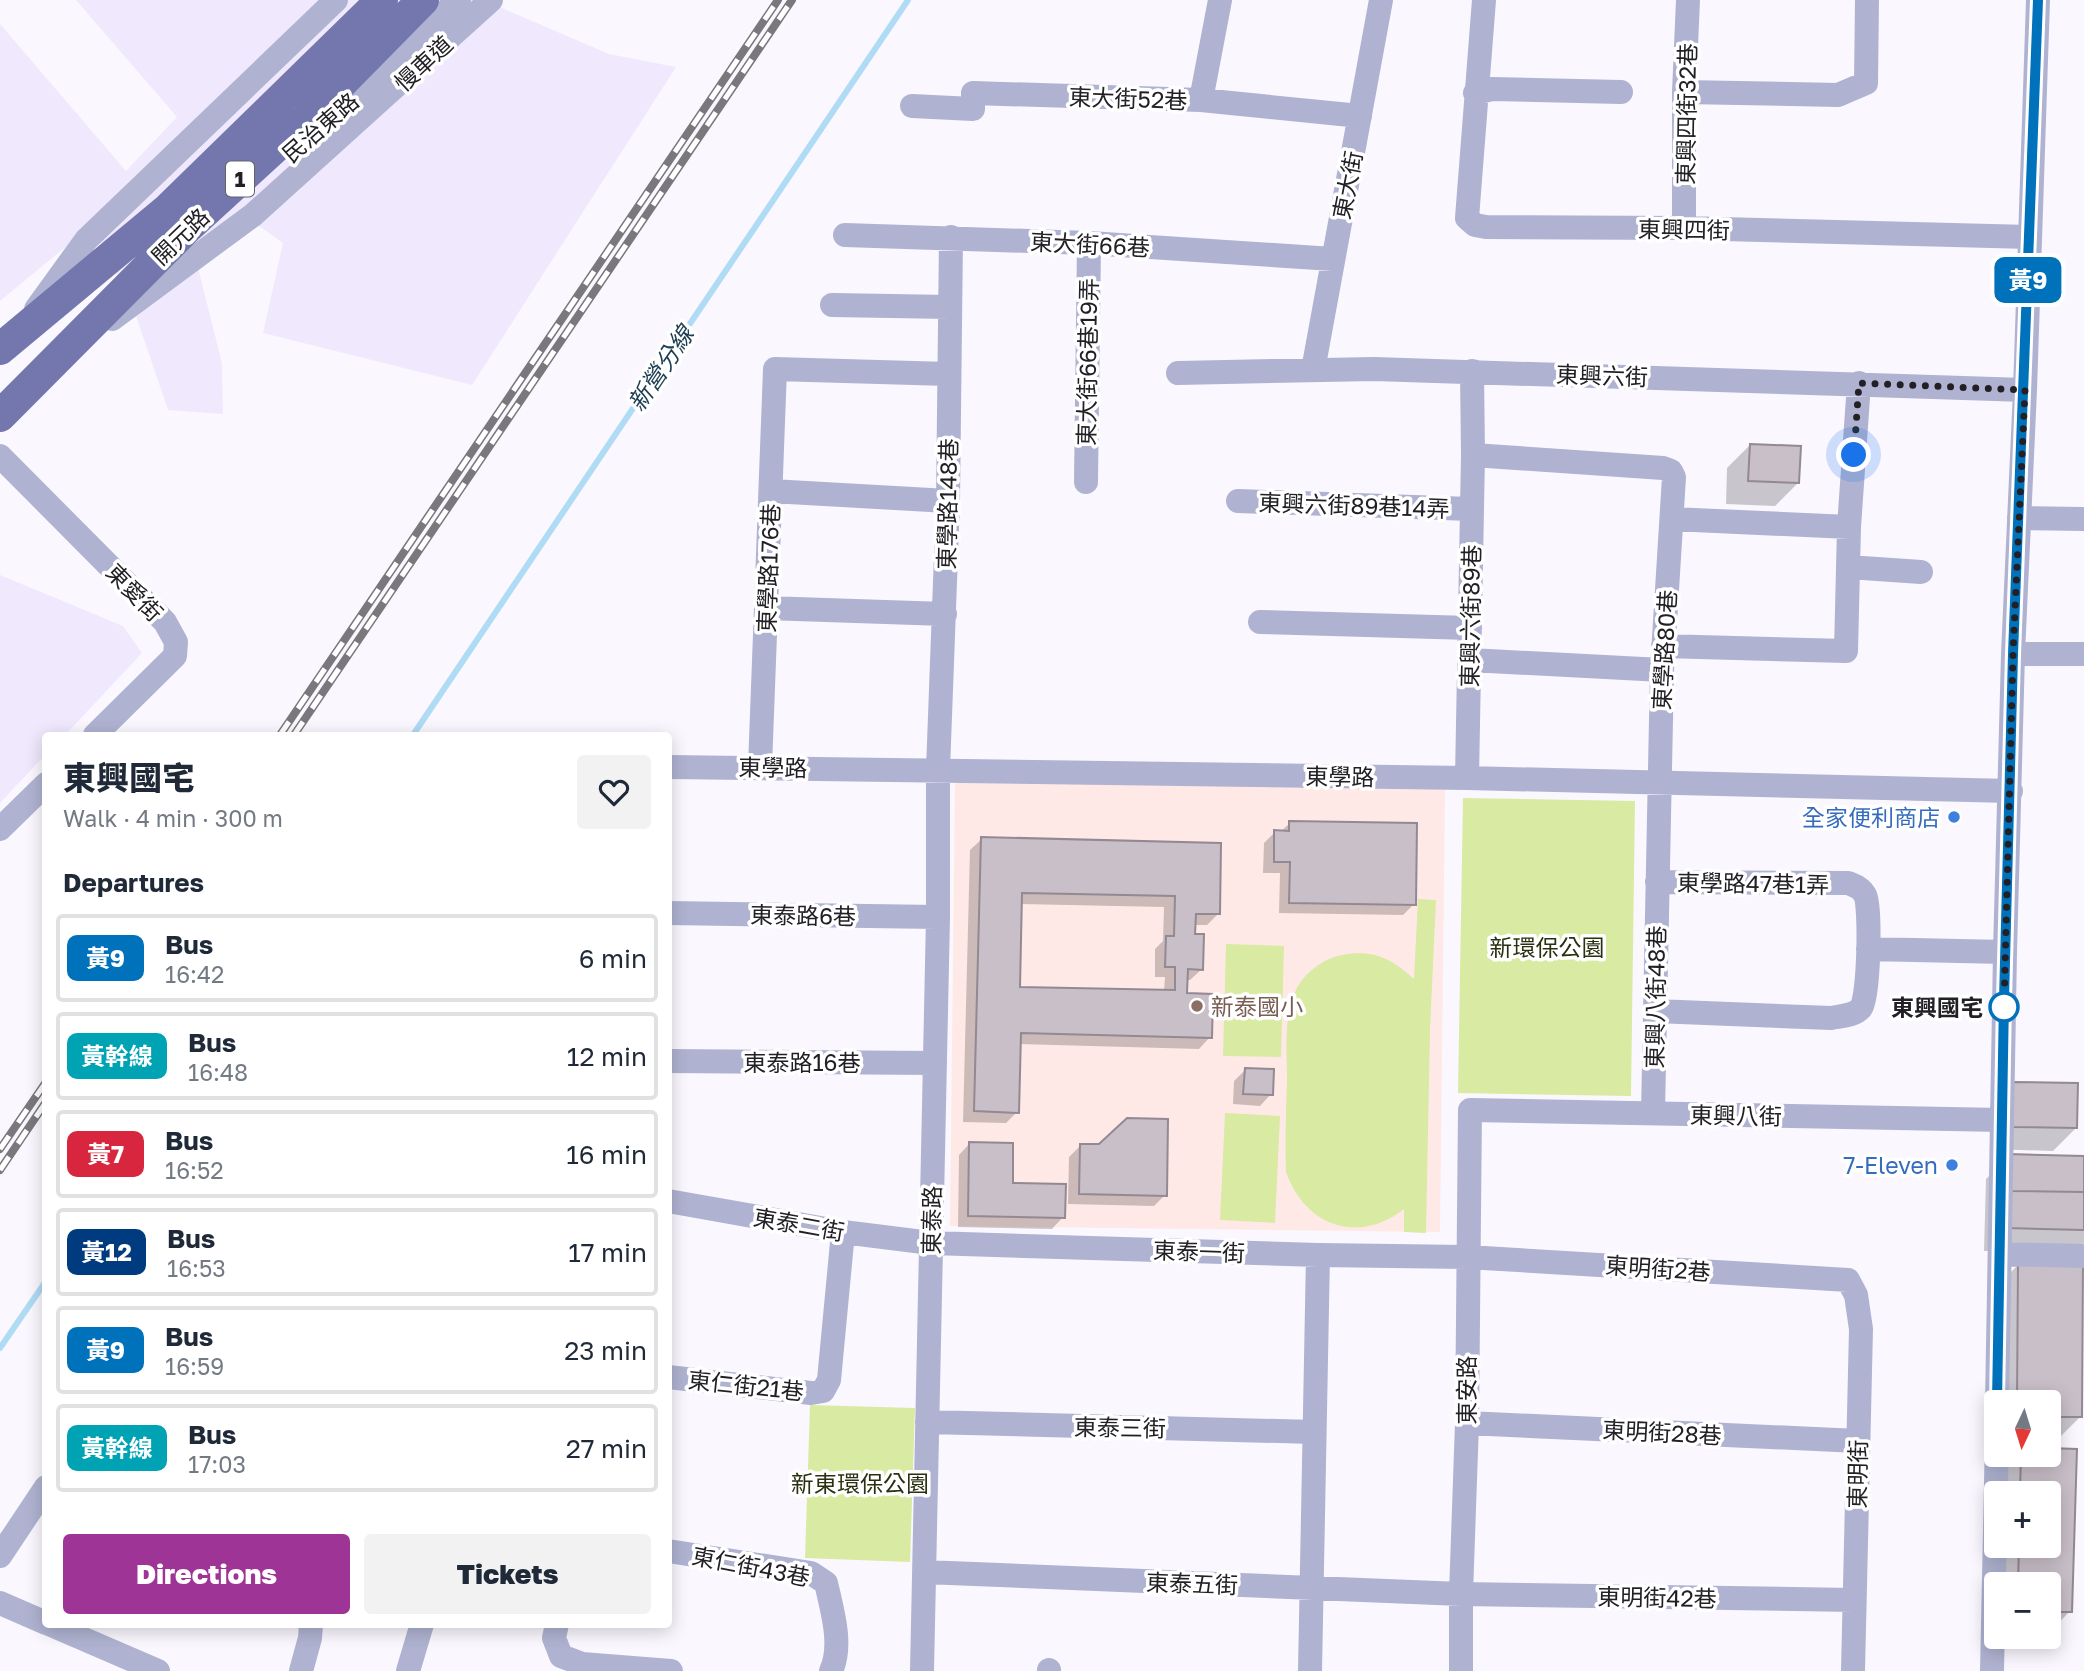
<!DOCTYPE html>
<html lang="en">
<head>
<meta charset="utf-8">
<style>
  :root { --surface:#fff; --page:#f2f2f3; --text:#1f2937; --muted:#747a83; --line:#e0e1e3; --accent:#9e3496 }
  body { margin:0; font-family:"Golos Text","Noto Sans TC",sans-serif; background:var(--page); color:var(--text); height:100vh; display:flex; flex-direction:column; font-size:26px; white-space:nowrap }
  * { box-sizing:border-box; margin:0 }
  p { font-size:23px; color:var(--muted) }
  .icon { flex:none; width:38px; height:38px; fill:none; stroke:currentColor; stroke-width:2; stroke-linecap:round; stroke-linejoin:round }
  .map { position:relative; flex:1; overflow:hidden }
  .details { position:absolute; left:42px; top:732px; width:630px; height:896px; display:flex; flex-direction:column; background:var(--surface); border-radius:7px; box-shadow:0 4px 18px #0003 }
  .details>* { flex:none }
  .badge { padding:0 14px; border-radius:10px; font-size:24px; line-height:46px }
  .needle { width:46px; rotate:184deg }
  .buttons { position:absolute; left:1984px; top:1390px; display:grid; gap:14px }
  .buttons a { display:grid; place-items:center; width:77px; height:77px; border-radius:7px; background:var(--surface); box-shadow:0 4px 18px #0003; font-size:35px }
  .you { position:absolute; width:35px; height:35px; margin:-18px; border:5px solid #fff; border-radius:50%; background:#1a73e8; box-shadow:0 0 0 10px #1a73e833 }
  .map>.badge { position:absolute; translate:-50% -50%; box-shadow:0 0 0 4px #fff }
  h2 { padding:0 21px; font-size:26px; line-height:63px }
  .round { display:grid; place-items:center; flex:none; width:74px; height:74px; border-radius:7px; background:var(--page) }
  .overview { display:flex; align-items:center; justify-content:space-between; height:119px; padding:0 21px }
  h1 { font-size:33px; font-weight:800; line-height:52px }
  .action { display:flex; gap:14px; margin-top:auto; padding:14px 21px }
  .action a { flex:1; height:80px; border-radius:7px; background:var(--accent); color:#fff; font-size:28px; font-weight:800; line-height:80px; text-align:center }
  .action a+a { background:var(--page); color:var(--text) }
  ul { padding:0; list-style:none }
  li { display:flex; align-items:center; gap:21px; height:88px; margin:0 14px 10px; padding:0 7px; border:4px solid var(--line); border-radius:7px }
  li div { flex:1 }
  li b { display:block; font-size:26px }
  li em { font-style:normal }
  li .badge { min-width:77px; font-weight:700; text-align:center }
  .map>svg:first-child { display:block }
</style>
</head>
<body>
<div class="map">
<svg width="2084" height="1671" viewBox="0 0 2084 1671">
  <rect width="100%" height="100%" fill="#faf7ff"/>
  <path fill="#f0e8fd" d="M76,0H490L506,10L609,54L676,67L472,385L263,333L283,243L255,223L198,268L222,363L223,414L168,410L133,307L92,225L0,301V24L126,171L177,117Z
    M0,575L123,626L142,653L65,735H46L45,755L0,803Z"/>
  <path fill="#ffe9e6" d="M955,780L1445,786L1440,1232L950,1226Z"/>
  <path fill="#d9eaa3" d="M1463,798L1635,801L1631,1096L1458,1093Z
    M1418,899L1436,900L1430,1029L1426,1233L1404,1232V1209C1358,1245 1305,1226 1286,1172C1285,1141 1286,1111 1287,1080C1287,1051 1283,1017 1296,990C1304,973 1324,958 1342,955C1374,949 1392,959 1414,979Z
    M1226,944L1284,946L1281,1057L1223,1056Z
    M1225,1113L1280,1116L1275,1223L1220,1220Z
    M810,1405L915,1408L910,1562L805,1558Z"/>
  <path fill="#0003" fill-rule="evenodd" d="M1750,445L1798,483L1775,506L1726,504L1727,468Z
    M1290,823L1414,904L1403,915L1279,913L1280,873H1263L1264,843L1275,832H1280Z
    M982,839L1220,845L1218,914L1207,925H1194V936L1202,969L1190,980H1185V995L1210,1037L1199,1049L1019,1044L1017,1112L1006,1123L963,1122L970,850ZM1020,904L1164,907L1163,941L1155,949V977H1165L1164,991L1019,988Z
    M1245,1070L1271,1094L1260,1106L1233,1104L1234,1081Z
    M1990,1106L2076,1128L2053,1151L1990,1149Z
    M970,1143L1011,1184L1063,1217L1052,1229L958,1227L959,1155Z
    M1081,1145L1165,1195L1154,1206L1068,1204L1069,1157Z
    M2009,1156L2084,1158V1243L2074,1252L1984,1251L1986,1179Z
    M2019,1264L2080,1417L2058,1439H2049V1402H1997V1439H1995L1996,1287Z
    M2017,1454H2049L2070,1611L2049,1633V1584H1997V1545H2049V1493H1999V1472Z"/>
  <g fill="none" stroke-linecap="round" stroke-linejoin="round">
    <path stroke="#afdbf5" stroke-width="6" d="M413,735L908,0
      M0,1348L46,1281"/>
  </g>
  <path fill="#c9bfc9" stroke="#928992" stroke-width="2" fill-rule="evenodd" d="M1750,444L1801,446L1799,483L1748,481Z
    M1289,821L1417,823L1416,905L1289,903L1290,862H1274V830L1289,831Z
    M981,837L1221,843L1220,914H1196L1195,934H1204L1203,970L1188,969L1187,993L1213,994L1212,1038L1021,1033L1019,1113L974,1111ZM1022,893L1175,896L1174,936H1166L1165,967H1175V990L1020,987Z
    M1245,1068L1274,1069L1273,1095L1243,1094Z
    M2013,1082L2078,1083L2077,1128L2012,1127Z
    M1127,1118L1168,1119L1167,1196L1079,1194L1080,1144H1099Z
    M969,1142L1013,1143V1183L1066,1184L1065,1218L968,1216Z
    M2008,1154L2084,1156V1192L2007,1191Z
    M2007,1191L2084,1192V1230L2007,1228Z
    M2018,1262L2083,1263L2082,1417H2049V1402H2017Z
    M2049,1448L2077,1449L2072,1612H2049V1584H2018L2019,1545H2049V1493H2020L2021,1454H2049Z"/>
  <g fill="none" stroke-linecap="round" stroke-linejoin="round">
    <path stroke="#afb3d1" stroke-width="24" d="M1484,0L1467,218L1475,225L1486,227L1684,228L2030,237
      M1684,92L1838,95L1866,83L1867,0
      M1475,93L1492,89L1621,92
      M1201,100L1220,0
      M912,106L973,109V93L1201,100L1360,116
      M299,145C353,97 404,46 459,0
      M1684,228V92L1688,0
      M845,235L1089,243L1333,259
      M832,305L950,307
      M36,309L86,240L336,0
      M112,319L253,215L491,0
      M1313,370L1381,0
      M1178,373L1374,369L2025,390
      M1473,455L1663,468L1671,471L1674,477L1662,670L1653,1113
      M0,456L165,622L176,642L175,656L95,735
      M1086,482L1089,243
      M771,491L948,501
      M1238,501L1471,509
      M2019,518L2084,519
      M1672,519L1849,527
      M1848,567L1921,572
      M766,608L945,614
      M1260,622L1470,628
      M1663,646L1846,651L1849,527L1859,383
      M2013,654H2084
      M1470,660L1662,670
      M668,767L1467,778L2011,791
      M760,767L775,369L948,374
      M1467,778L1473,455L1472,371
      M0,829L46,784
      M668,913L938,917
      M1868,949L2005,952
      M1655,1011L1831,1018C1841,1016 1854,1016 1861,1008C1869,998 1871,906 1865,895C1861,888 1856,886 1848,883L1657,882
      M668,1061L935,1063
      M668,1201L843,1232L931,1243L1318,1255L1467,1257L1848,1280L1856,1295L1861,1329L1853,1671
      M2000,1254L2084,1256
      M668,1377L811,1393L823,1391L829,1380L843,1232
      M1997,1402L2005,952L2013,654L2025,390L2038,0
      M927,1422L1314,1432
      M1467,1423L1858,1441
      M668,1551L811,1573L826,1583C832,1610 843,1645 831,1671
      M0,1556L46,1487
      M924,1572L1461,1594L1854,1600
      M0,1603L46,1623
      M49,1624L158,1671
      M557,1624L554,1638L561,1656L582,1664L671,1671
      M301,1671L310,1638L311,1624
      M408,1671L422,1624
      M922,1671L938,917V770L948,501L951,237
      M1049,1671V1670
      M1310,1671L1318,1255
      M1461,1671V1594L1467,1423L1470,1110L2002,1120
      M1992,1671L1997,1435"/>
    <path stroke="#7377ad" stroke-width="32" d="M0,349L168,209L382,0
      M0,416L186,229L306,119L423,0"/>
    <defs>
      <path id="rail" d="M280,735L778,0
        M294,735L792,0
        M0,1149L46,1082
        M0,1170L46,1102"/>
    </defs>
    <use href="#rail" stroke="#7a777d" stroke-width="8"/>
    <use href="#rail" stroke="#fff" stroke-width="5" stroke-dasharray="16" stroke-linecap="butt"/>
  </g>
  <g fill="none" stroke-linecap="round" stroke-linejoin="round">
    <defs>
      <path id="line" d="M1997,1402L2004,1000L2013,654L2038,0"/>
    </defs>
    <use href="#line" stroke="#fff" stroke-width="16"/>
    <use href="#line" stroke="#0072bc" stroke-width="10"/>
    <path stroke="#222025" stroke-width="7" stroke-dasharray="0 12.6" d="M1854,455L1859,383L2025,390L2013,654L2004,1007"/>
  </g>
  <g fill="#3f7fe0" stroke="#fff" stroke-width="2.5">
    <circle cx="1954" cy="817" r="7"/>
    <circle cx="1952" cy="1165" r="7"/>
  </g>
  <circle fill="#8d6e63" stroke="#fff" stroke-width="2.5" cx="1197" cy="1006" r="7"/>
  <circle fill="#fff" stroke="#0072bc" stroke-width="3.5" cx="2004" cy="1007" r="14"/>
  <g text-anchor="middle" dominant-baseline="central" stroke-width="7" stroke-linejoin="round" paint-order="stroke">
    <rect fill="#fff" stroke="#646366" stroke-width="2" x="226" y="161.5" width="28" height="35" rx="5"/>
    <g font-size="21" font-weight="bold" fill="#222025">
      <text x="240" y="179">1</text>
    </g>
    <g font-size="23" fill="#222025" stroke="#fff">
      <text transform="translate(423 63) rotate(-43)">慢車道</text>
      <text transform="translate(1128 98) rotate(2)">東大街52巷</text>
      <text transform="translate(1686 114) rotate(-89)">東興四街32巷</text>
      <text transform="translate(320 127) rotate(-41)">民治東路</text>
      <text transform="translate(1347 185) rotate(-79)">東大街</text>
      <text transform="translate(1684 229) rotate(1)">東興四街</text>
      <text transform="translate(180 236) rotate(-44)">開元路</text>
      <text transform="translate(1090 244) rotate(3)">東大街66巷</text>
      <text transform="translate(1087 362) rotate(-89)">東大街66巷19弄</text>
      <text transform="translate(1602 375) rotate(2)">東興六街</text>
      <text transform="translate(947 504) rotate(-89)">東學路148巷</text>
      <text transform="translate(1354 505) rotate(2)">東興六街89巷14弄</text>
      <text transform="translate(768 568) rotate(-88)">東學路176巷</text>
      <text transform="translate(135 592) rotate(46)">東愛街</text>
      <text transform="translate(1470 616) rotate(-89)">東興六街89巷</text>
      <text transform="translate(1664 650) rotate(-87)">東學路80巷</text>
      <text transform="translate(773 767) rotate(1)">東學路</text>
      <text transform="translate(1340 776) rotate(1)">東學路</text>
      <text transform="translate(1753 883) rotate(1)">東學路47巷1弄</text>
      <text transform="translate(803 915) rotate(1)">東泰路6巷</text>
      <text transform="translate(1655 997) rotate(-89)">東興八街48巷</text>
      <text x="802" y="1062">東泰路16巷</text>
      <text transform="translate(1736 1115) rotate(1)">東興八街</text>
      <text transform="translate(931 1220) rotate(-89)">東泰路</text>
      <text transform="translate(799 1224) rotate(10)">東泰二街</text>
      <text transform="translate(1199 1251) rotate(2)">東泰一街</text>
      <text transform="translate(1658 1268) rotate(4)">東明街2巷</text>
      <text transform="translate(746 1385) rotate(6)">東仁街21巷</text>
      <text transform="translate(1466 1390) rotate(-90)">東安路</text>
      <text transform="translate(1120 1427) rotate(1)">東泰三街</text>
      <text transform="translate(1662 1432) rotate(3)">東明街28巷</text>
      <text transform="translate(1857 1474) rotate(-89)">東明街</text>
      <text transform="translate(751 1566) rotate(11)">東仁街43巷</text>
      <text transform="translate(1192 1583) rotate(2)">東泰五街</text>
      <text transform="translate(1657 1597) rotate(1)">東明街42巷</text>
    </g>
    <g font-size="23" fill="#366cbe" stroke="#fff" text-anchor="end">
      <text x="1940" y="817">全家便利商店</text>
      <text x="1938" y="1165">7-Eleven</text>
    </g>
    <g font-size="23" fill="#2a3111" stroke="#fff">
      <text x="1547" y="947">新環保公園</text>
      <text x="860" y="1483">新東環保公園</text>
    </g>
    <g font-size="23" fill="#785e54" stroke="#fff" text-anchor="start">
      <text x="1211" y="1006">新泰國小</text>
    </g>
    <g font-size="23" font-weight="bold" fill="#222025" stroke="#fff" text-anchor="end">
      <text x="1983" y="1007">東興國宅</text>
    </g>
    <g font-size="24" font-style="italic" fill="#1d3f51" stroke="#fff">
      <text transform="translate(660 368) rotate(-56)">新營分線</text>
    </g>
  </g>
</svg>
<div class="buttons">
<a><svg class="needle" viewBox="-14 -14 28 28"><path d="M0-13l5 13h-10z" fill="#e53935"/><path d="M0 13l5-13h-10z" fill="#747a83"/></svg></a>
<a>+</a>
<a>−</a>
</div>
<div class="you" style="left:1854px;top:455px"></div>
<b class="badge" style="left:2028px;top:280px;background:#0072bc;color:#fff">黃9</b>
<section class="details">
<div class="overview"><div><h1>東興國宅</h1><p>Walk · 4 min · 300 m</p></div><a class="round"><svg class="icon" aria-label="heart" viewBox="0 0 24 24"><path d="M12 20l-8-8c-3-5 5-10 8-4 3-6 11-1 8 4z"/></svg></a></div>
<h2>Departures</h2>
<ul>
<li><span class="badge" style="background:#0072bc;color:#fff">黃9</span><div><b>Bus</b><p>16:42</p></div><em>6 min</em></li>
<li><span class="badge" style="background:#00a3b4;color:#fff">黃幹線</span><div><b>Bus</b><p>16:48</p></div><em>12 min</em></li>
<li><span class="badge" style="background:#d7263d;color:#fff">黃7</span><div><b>Bus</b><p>16:52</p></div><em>16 min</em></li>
<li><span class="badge" style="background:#003b80;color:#fff">黃12</span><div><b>Bus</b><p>16:53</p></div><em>17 min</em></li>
<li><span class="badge" style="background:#0072bc;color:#fff">黃9</span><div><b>Bus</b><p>16:59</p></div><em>23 min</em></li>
<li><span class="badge" style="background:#00a3b4;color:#fff">黃幹線</span><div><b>Bus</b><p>17:03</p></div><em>27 min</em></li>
</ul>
<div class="action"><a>Directions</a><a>Tickets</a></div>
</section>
</div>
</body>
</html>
